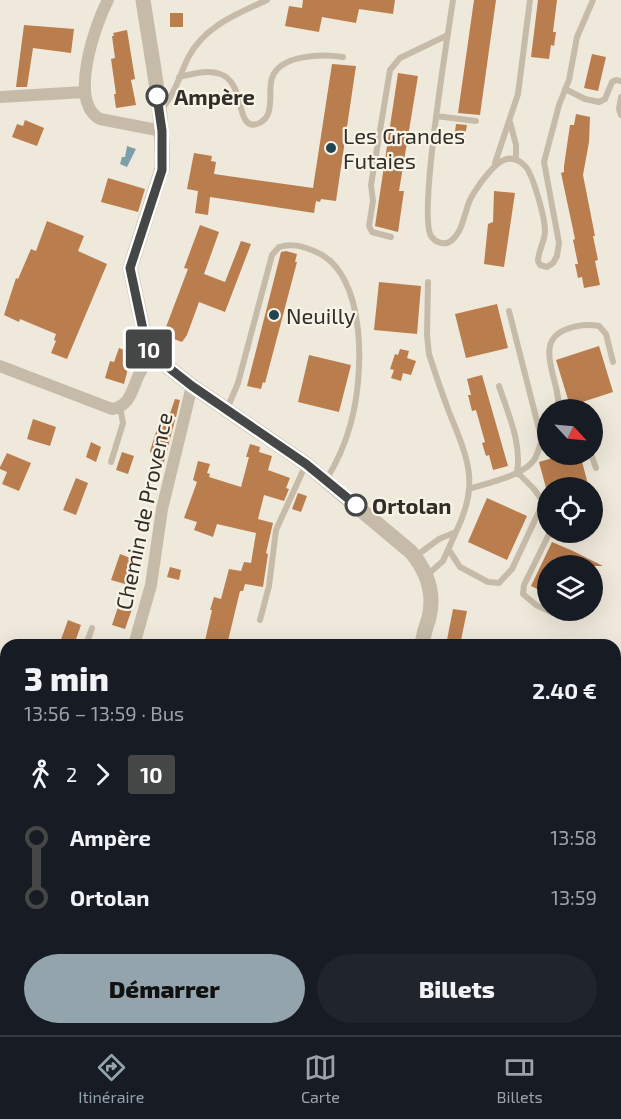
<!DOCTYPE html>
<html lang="fr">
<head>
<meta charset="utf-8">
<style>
  :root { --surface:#171b24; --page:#20242c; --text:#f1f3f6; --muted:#9ea1a6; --line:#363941; --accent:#93a4ac }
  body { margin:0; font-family:"Exo 2",sans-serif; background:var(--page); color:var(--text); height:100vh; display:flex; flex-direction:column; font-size:22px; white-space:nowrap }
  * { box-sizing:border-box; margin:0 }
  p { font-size:20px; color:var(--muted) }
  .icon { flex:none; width:33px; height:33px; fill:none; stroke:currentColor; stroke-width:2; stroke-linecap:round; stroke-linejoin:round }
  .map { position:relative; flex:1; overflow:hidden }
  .drawer { position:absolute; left:0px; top:639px; width:621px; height:396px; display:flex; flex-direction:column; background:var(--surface); border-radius:18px 18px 0 0; box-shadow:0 6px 24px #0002 }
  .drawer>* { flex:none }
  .badge { padding:0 12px; border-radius:4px; font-size:21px; line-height:39px }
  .needle { width:39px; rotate:116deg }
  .fabs { position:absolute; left:537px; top:399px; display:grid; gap:12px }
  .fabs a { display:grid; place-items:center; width:66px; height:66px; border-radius:50%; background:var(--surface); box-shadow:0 6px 24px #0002; font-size:30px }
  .map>.badge { position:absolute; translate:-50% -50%; box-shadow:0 0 0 3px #fff }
  .legs { display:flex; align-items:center; gap:9px; height:66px; padding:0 24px; font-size:20px }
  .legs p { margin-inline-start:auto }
  .head { display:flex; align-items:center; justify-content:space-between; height:102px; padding:0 24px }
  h1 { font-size:33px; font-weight:800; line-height:45px }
  .button { display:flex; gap:12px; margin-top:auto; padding:12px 24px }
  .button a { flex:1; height:69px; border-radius:36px; background:var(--accent); color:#111; font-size:24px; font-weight:800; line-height:69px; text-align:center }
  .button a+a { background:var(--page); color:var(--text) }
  ul { padding:0 24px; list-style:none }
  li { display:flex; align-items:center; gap:21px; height:60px; font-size:22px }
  li i { display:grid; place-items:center; width:9px; height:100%; margin:0 8px; background:currentColor }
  li i::after { content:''; width:15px; height:15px; margin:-8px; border:4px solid; border-radius:50%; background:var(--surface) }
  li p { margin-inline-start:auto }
  li:first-child i { background:linear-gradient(#0000 50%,currentColor 0) }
  li:last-child i { background:linear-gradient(currentColor 50%,#0000 0) }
  .tabs { display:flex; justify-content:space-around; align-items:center; height:84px; border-top:2px solid var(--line); background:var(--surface); font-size:16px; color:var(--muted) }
  .tabs a { display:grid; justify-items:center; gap:3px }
  .tabs .active { color:var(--accent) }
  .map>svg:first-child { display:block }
</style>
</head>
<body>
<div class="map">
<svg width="621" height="1035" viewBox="0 0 621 1035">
  <rect width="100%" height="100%" fill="#efe9db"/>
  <path fill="#7d9fa9" d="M127,146L136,149L127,167L120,164L122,157H125Z"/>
  <path fill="#ba7d4e" d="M303,0H395L393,14L359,9L356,23L322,17L319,32L285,26L289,6L302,8Z
    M474,0H496L480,115L458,113Z
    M538,0H557L553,32H556L554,46L551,45L549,59L531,57Z
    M170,13H183V27H170Z
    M24,25L74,29L71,53L33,48L27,87H16Z
    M127,30L135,79L131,80L136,105L116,108L114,94H116L111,59L115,58L112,36H114L113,33Z
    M592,54L606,57L598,91L584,88Z
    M332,64L356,66L336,201L321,199L320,202L316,201L314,213L210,197L208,215L195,213L198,191L187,189L194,153L212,156L211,161L216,162L214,174L313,188Z
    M398,73L418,76L399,191H404L398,232L375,226Z
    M576,114L590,117L589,142L583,175L595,236H593L598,260L595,261L600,285L584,288L582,277L578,278L575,264H578L573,240L575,239L561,173L564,172V166L570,125H574Z
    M25,120L44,128L37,146L12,137L17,124L23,126Z
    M456,124L467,125L464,140L454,139Z
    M108,178L145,189L138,212L101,202Z
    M494,191L515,193L504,267L484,264L488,224L493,222Z
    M47,221L84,236L78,251L107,264L67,359L51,353L56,341L54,340L56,334L20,319L19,322L4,315L16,278L18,279L31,249L36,251Z
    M200,225L219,232L204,274L225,282L241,241L251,244L225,312L199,302L187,335L182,342L163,335L188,269L184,268Z
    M286,251L297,254L295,262H297L265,383L263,382L261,389L247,386L281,252Z
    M379,282L421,286L417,334L374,330Z
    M497,304L508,348L466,358L455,314Z
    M599,346L613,392L570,406L556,360Z
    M119,348L132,353L124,384L105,378L110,361L114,362Z
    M400,349L409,351L407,358L416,361L411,375L403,373L401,381L391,378L394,370L390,369L395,354L398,355Z
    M309,355L351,365L339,412L298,402Z
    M482,375L508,466L493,470L489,455L486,456L482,443L485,442L476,410L472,411L468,395H471L467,379Z
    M175,399L180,400L176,417L169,416Z
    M161,416L175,420L164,462L153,458L150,451Z
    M33,419L56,427L50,446L27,439Z
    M91,442L101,447L96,462L86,457Z
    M250,444L260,447L259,452L272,456L268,470L290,478L286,488L289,489L284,501L264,495L258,519L273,523L266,553L268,554L263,587L245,584L243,591H240L227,645H204L212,610H210L214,597L221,599L229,569L241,571L244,562L251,563L256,533L217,524L213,537L194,530L197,522L184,518L197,482L193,480L198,461L210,464L207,473L210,474L209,477L241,487L249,457H246Z
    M122,452L134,456L128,474L116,470Z
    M7,453L31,463L19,491L2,484L7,472L0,469V467Z
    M566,454H580L589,488H546L539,462Z
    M76,478L88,483L76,515L63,510Z
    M298,493L307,496L301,512L292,509Z
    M487,498L527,516L507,560L468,542Z
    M552,542L573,551L603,566H548V594L531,586Z
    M120,554L133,559L125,584L111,580Z
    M170,567L181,570L179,580L167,577Z
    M119,604L132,609L125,629L112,625Z
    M453,609L467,611L460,645H446Z
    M68,620L81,625L74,645H59Z"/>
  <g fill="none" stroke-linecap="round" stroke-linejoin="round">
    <path stroke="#c6bba8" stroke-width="6" d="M453,0C448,34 418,215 431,236C435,242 444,246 451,241C463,232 464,213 470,200C473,193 478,187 482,181C493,167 507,148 525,166C533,174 545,218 545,231C545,241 538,251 538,261L540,265L547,267L553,263L557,256L559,243L544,162L559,105L569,80L577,37L593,0
      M179,77C192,74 208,69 220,74C246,82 235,131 257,124C277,117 267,92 272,78C280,54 323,54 343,57
      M565,89L585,99L599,102L605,99L612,82L616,80L621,81
      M621,97L619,109L621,115
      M162,108C175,95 180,74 188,58C204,26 237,14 267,0
      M436,116L476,121
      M510,122L516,145V159
      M495,163L518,94L530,0
      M391,237L372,232L369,226L373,201L371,185L390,70L400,58L448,35
      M428,282L427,335L429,354C435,373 442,393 449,412C468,459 480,483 456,532
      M509,311L541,437
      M499,386C508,414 522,443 517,472L534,489L548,509
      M227,409L238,383L272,255L279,247C291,243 302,246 314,251C369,272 364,379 350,426C345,444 336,464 326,480
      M558,410C563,385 530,342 567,329C576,325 589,324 599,326L606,334L613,362
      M591,454L596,468
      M111,462L123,423L120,407
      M469,489C487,483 523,476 534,460C541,450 540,436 548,425
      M550,532L524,585L523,594L536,605L564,618L573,616L578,610
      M449,550L460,567L488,582L499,583L512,569L543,503
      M416,556L439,539L456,532L443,561L427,575
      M592,582L595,577
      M260,620L269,586L276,530L306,464
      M86,645L92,628"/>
    <path stroke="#c6bba8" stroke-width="12" d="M108,0C95,25 68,102 100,119L162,131
      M0,97L84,92
      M0,366L112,409C132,406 132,386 141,371C144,365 148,360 153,355
      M134,645L151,585L162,509L192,386
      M0,832L6,834
      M615,992L621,991
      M142,1029V1035
      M389,1035V1029"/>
    <path stroke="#c6bba8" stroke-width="15" d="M143,0C151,54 164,115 162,169L130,268L146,343L150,351L159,360L192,386L306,464L411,552C427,571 435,593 429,618C426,627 423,635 422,645
      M525,1035L526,1029"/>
  </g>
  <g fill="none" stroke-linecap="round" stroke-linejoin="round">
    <defs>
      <path id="line-1" d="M157,96L162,131V170L130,268L145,339L150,351L159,360L192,386L306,464L356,505"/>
    </defs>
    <use href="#line-1" stroke="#fff" stroke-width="14"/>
    <use href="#line-1" stroke="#444746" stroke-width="9"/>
  </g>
  <g fill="#fff" stroke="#444746" stroke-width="3">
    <circle cx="157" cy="96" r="10"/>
    <circle cx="356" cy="505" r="10"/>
  </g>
  <g fill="#214451" stroke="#f7f3e7" stroke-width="2">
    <circle cx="331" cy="148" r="6"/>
    <circle cx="274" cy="315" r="6"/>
  </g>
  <g text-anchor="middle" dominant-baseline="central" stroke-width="4.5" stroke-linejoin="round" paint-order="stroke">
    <g font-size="22" font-weight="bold" fill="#332d27" stroke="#f7f3e7" text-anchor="start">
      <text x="174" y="96">Ampère</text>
      <text x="372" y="505">Ortolan</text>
    </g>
    <g font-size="22" fill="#332d27" stroke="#f7f3e7" text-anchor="start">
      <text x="343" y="135">Les Grandes<tspan x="343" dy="25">Futaies</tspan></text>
      <text x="286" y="315">Neuilly</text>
    </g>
    <g font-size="22" fill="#332d27" stroke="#f7f3e7">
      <text transform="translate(143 511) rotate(-78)">Chemin de Provence</text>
    </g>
  </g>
</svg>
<div class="fabs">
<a><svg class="needle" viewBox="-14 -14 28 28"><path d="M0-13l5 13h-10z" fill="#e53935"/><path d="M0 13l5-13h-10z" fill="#9ea1a6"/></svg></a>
<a><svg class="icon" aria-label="locate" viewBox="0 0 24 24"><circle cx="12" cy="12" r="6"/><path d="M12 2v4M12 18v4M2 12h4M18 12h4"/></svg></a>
<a><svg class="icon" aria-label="layers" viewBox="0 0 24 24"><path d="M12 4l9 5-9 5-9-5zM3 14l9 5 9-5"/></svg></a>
</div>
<b class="badge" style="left:149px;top:349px;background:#444746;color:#fff">10</b>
<section class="drawer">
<div class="head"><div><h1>3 min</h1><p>13:56 – 13:59 · Bus</p></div><b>2.40 €</b></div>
<div class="legs"><svg class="icon" aria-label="walk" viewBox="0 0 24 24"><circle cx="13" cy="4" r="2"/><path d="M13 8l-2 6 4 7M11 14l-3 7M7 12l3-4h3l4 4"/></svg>2<svg class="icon" aria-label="forward" viewBox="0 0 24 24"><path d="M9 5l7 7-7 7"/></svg><b class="badge" style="background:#444746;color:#fff">10</b></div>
<ul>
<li><i style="color:#444746"></i><b>Ampère</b><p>13:58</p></li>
<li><i style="color:#444746"></i><b>Ortolan</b><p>13:59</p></li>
</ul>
<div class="button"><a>Démarrer</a><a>Billets</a></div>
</section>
</div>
<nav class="tabs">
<a class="active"><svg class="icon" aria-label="directions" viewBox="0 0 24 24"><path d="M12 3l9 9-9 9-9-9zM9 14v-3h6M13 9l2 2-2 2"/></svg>Itinéraire</a>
<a><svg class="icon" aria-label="map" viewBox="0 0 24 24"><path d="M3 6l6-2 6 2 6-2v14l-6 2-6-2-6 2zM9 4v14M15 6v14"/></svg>Carte</a>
<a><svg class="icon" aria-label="tickets" viewBox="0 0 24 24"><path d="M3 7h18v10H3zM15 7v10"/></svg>Billets</a>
</nav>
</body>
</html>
